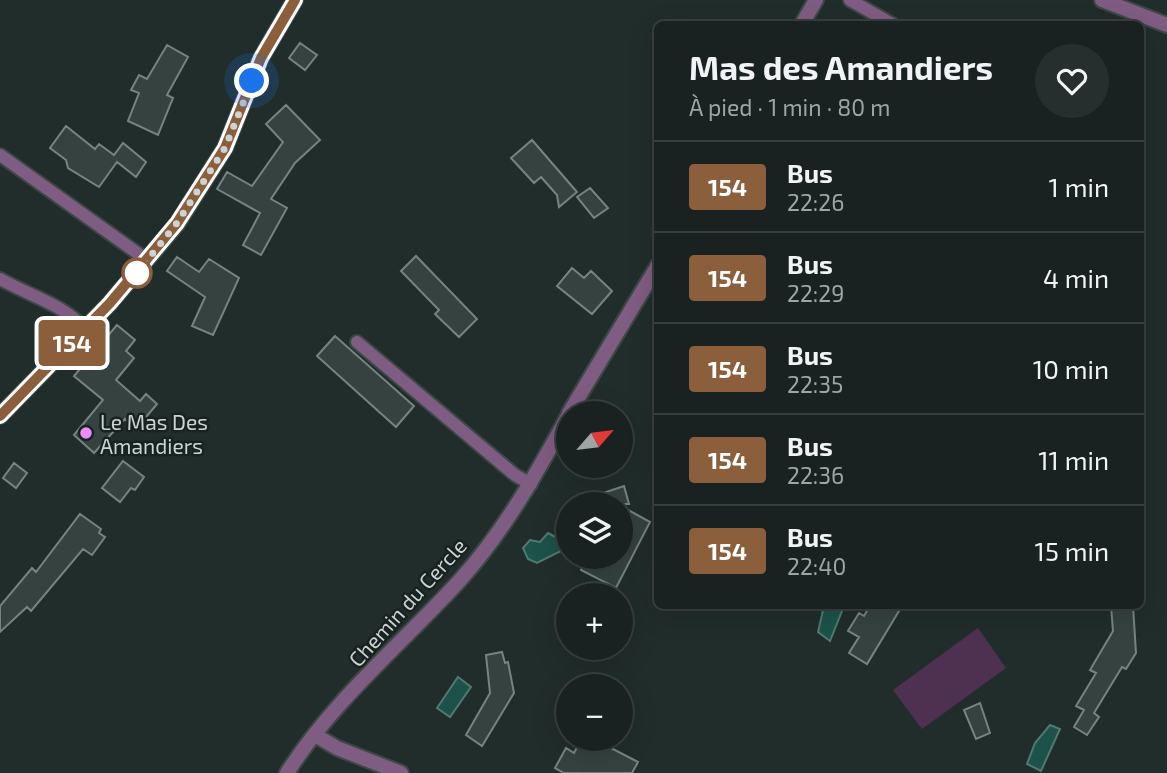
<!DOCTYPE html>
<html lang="fr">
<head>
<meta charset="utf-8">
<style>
  :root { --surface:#192220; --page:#262f2d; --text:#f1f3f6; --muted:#9fa4a5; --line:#373f3e }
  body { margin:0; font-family:"Exo 2",sans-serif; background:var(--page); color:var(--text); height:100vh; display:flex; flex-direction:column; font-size:26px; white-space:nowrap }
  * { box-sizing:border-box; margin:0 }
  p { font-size:23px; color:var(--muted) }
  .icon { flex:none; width:38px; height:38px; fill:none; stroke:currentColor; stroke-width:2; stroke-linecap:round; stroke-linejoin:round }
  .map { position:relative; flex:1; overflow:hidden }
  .side { position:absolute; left:654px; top:21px; width:490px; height:588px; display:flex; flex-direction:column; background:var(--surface); border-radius:10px; box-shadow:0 7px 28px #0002,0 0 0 2px var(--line) }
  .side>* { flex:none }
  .badge { padding:0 14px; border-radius:5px; font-size:24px; line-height:46px }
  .needle { width:46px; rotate:62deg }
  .controls { position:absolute; left:556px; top:401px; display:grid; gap:14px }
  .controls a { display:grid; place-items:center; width:77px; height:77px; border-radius:50%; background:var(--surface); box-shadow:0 7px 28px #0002,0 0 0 2px var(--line); font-size:35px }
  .you { position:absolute; width:35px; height:35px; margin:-18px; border:5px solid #fff; border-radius:50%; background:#1a73e8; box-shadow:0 0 0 10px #1a73e833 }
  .map>.badge { position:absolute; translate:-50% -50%; box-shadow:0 0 0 4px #fff }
  .round { display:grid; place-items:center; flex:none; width:74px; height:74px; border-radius:37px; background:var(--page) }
  .headline { display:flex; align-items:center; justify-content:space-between; height:119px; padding:0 35px }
  h1 { font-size:33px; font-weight:700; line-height:52px }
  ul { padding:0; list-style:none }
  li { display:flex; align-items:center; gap:21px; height:91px; padding:0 35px; border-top:2px solid var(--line) }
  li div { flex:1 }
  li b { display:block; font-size:26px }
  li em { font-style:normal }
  li .badge { min-width:77px; font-weight:700; text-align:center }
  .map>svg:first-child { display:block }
</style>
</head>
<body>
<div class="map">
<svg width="1167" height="773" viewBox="0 0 1167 773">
  <rect width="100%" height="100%" fill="#212d2a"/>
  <path fill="#4e3150" d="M978,628L1006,668L922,729L893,690Z"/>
  <path fill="#1c5249" stroke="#517972" stroke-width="2" d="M548,533L561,540L563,550L537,563L528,559L523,548L530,540L540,542Z
    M824,606H844L830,641L818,632Z
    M458,677L471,687L450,717L437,708Z
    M1050,725L1060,729L1041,771L1027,764L1035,743Z"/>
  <path fill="#35423f" stroke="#768481" stroke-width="2" d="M300,43L317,55L305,70L289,58Z
    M167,45L188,57L167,95L173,98L158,135L128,121L139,93L131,90L139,75L147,79Z
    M286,105L320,140L295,163L271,199L287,208L261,255L243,245L260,213L217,189L227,172L252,186L283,142L266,124Z
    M66,126L95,149L99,144L114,155L123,143L146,162L136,177L117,162L99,187L68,168L66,160L50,148Z
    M532,140L577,192L559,207L557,195L541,177L534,183L511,158Z
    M590,188L608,208L594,218L577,197Z
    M416,256L477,319L459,337L435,314L439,310L401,271Z
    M177,257L199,272L209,259L239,278L213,335L192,326L205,297L167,271Z
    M572,268L584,278L591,271L612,291L592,314L557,286Z
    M117,325L135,340L126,351L134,358L116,380L140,401L146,394L157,404L136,429L125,419L94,453L74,435L103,400L74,376Z
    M335,336L414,406L396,427L317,356Z
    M123,461L144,477L135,490L131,488L120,502L102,488Z
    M14,463L27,473L16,488L3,478Z
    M624,486L629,504H579V501Z
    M621,506L650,522L616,588L581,570L588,556H621Z
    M80,514L101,529L99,533L105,537L92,555L83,549L31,611L27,607L0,632V606L32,568L36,572Z
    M870,606H902L867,664L849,653L859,637L848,631L859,613L864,616Z
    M1111,606H1133L1136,653L1126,669L1122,667L1094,713L1099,717L1087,735L1074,727L1084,710L1076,706L1096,673L1090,670L1113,631Z
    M502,652L505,663L508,662L514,693L482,746L466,735L490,693L486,655Z
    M980,703L990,733L976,739L964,710Z
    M582,738H617L611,748L638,762L632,773H564L555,768L566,748L574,753Z"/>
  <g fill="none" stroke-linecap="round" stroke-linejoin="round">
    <defs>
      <path id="service" d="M850,0L892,24
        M0,155L147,260
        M0,279C30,296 61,303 85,329
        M357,342L515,475L531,484"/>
      <path id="minor" d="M1102,0L1167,25
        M802,24L816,0
        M569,413L658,265
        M0,416L110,303L177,224L225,148L261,58L295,0
        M315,735L337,748L401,773
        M287,773C333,700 404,642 461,579C505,530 538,471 569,414"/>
    </defs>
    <use href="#service" stroke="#3c4845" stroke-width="16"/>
    <use href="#minor" stroke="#3c4845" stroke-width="18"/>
    <use href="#service" stroke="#7f5c81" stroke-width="12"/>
    <use href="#minor" stroke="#7f5c81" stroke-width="14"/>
  </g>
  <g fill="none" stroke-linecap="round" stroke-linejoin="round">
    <defs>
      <path id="line" d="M0,416L110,303L177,223L225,148L261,58L295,0"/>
    </defs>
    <use href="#line" stroke="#fff" stroke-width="16"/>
    <use href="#line" stroke="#8b5e3c" stroke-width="10"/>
    <path stroke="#ccd3d2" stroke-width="7" stroke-dasharray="0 12.6" d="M137,273L177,223L225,148L252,81"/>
  </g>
  <circle fill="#fff" stroke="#8b5e3c" stroke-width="3.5" cx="137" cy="273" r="14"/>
  <circle fill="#ef8bf7" stroke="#172321" stroke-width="2.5" cx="86" cy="433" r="7"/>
  <g text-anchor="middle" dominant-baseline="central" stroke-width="5" stroke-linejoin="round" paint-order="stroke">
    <g font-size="21" fill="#ccd3d2" stroke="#172321" text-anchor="start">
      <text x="100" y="421">Le Mas Des<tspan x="100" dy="24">Amandiers</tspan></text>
    </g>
    <g font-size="21" fill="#ccd3d2" stroke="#172321">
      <text transform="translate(407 602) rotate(-48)">Chemin du Cercle</text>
    </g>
  </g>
</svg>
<div class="controls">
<a><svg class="needle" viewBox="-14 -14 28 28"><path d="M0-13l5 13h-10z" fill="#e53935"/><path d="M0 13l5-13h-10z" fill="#9fa4a5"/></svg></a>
<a><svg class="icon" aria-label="layers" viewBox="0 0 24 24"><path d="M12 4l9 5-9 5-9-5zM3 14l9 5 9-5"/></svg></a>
<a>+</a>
<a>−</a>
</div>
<div class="you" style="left:252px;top:81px"></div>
<b class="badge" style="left:72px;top:343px;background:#8b5e3c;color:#fff">154</b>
<section class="side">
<div class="headline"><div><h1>Mas des Amandiers</h1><p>À pied · 1 min · 80 m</p></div><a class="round"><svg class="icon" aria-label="heart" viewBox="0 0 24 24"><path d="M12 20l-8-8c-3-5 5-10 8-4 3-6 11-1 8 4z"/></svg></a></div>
<ul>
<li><span class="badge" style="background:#8b5e3c;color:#fff">154</span><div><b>Bus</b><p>22:26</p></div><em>1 min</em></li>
<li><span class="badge" style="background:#8b5e3c;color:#fff">154</span><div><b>Bus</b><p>22:29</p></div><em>4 min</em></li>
<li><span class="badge" style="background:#8b5e3c;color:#fff">154</span><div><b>Bus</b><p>22:35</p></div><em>10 min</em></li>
<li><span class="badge" style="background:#8b5e3c;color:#fff">154</span><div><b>Bus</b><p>22:36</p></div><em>11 min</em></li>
<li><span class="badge" style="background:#8b5e3c;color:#fff">154</span><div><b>Bus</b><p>22:40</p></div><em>15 min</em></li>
</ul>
</section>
</div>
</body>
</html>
